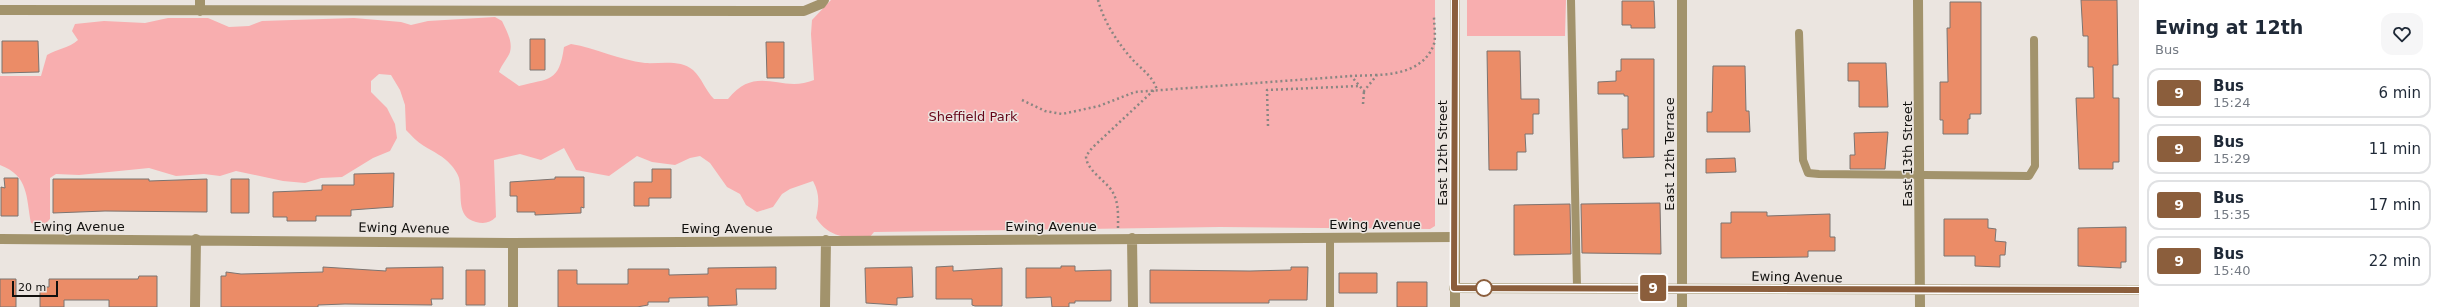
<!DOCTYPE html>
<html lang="en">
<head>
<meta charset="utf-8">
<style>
  :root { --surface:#fff; --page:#f6f6f7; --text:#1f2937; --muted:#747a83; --line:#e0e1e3 }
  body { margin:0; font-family:"DejaVu Sans",sans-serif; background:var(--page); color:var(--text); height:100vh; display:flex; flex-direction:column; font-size:15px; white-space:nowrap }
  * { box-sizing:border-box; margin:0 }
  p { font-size:13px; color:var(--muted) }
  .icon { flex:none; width:22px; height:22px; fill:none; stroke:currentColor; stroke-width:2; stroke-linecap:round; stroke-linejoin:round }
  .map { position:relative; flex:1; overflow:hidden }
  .side { display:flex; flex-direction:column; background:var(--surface); width:300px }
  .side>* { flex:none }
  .badge { padding:0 8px; border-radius:3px; font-size:14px; line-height:26px }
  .scale { position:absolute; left:12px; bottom:10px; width:46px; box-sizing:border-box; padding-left:4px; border:2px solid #11100e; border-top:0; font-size:11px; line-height:14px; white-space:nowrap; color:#11100e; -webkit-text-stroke:3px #ebe5e0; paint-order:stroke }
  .map>.badge { position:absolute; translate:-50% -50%; box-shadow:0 0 0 2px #fff }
  .round { display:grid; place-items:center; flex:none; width:42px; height:42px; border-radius:12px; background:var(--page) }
  .summary { display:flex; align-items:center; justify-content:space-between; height:68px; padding:0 16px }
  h1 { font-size:19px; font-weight:800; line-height:30px }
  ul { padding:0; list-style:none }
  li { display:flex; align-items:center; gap:12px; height:50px; margin:0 8px 6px; padding:0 8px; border:2px solid var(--line); border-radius:12px }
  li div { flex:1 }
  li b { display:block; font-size:15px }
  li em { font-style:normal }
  li .badge { min-width:44px; font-weight:700; text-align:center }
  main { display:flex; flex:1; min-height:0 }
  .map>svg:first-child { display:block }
</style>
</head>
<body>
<main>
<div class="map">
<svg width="2139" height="307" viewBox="0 0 2139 307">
  <rect width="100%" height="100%" fill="#ebe5e0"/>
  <path fill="#f8aeaf" d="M831,0H1435V226L1430,229L1220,227L874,232L869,238C847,238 829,238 816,218C819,204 820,194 813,181L790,189L782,194L773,207L757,212L746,205L740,194L727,187L710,163L700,156L690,158L675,165L652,162L637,156L609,176L576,170L564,148L541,160L520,154L494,160L496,217C490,223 484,224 476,222C455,217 463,194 459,178C458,174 454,168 451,165C443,156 434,152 424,146C417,142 411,135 406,130L405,105L400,90L391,75L379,74L371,81V92L387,108L395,124L397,138L390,151L373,158L342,177L321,178L305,183L283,181L236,171L220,176L204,174L176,176L149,168L79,175L56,174L50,178V219L43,226L31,223C26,197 29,176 0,165V76H41L47,55C57,49 69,48 78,40L72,31L75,24L104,21L145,23L168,18H208L229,27L249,26L262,21L354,18L401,22L411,25L428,21L495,17L502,21C506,30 513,41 510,52C508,58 502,64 499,72L519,86C549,78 559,83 564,47L571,44C596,48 619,60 645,63C660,64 680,59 693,70C702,78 705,90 714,99H728C757,63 781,94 814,80L811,34L812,20Z
    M1467,0H1566L1565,36H1467Z"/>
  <path fill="#eb8c67" stroke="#7b7471" d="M2081,0H2117L2118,65H2113V98H2119V162H2113V169H2079L2076,98H2094L2093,67H2088V36H2083Z
    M1622,1H1654L1655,28H1631V25H1622Z
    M1950,2H1981V114H1970V119H1968V134H1943V120H1940V82H1948L1947,28H1950Z
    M530,39H545V70H530Z
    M2,41H38L39,72L2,73Z
    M766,42H784V78H767Z
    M1487,51H1520L1521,99H1539V114H1533V134H1525L1526,152H1517V170H1489Z
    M1621,59H1654V157L1623,158L1622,129H1628V96H1624V94H1598V82L1616,81V71H1621Z
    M1848,63H1886L1888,107H1859V81H1848Z
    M1713,66H1745L1746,111H1749L1750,132H1707V112H1712Z
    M1888,132L1885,169H1850V155H1855L1854,133Z
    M1735,158L1736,172L1706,173V159Z
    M652,169H671V198H649V206H634V182H652Z
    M394,173L393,207L351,210V216H316V221H287V217H273V192L322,190V185H354V174Z
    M555,177H584V208L581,207V213L535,215V212H517V196H510V182L555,179Z
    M4,178H18V216H1V187L5,188Z
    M53,179H149V181L207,179V212L105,211L53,213Z
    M231,179H249V213H231Z
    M1660,203L1661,254L1582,253L1581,204Z
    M1570,204L1571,254L1514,255V205Z
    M1731,212H1767V216L1830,214V237H1835V251H1808V257L1721,258V223H1731Z
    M1944,219H1988V228L1996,229L1995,241L2006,242L2005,255H2000V267L1975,266V256H1944Z
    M2126,227V262H2121V268L2078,266V228Z
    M953,266V271L1002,268V306H975L972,305V299H936V267Z
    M1061,266H1075V271L1111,270V301H1075V303H1069V307H1052L1051,297L1026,298V268H1061Z
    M323,267L386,271V268L443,267V299H431L432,305L345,304L318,305V307H221V276H226V272L241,274L323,272Z
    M776,267V289H736L737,305L708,306V297L669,298V302H648V305L637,307H558V270H577V284H628V269H669V275L708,274V268Z
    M912,267L913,297L897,298V305L866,303L865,268Z
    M1291,267H1308L1307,300H1269V303H1150V270L1250,271L1291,270Z
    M466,270H485V305H466Z
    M1339,273H1377V293H1339Z
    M139,276H157V307H109V300H64V307H40V287H49V279H138Z
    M0,279H16V307H0Z
    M1397,282H1427V307H1397Z"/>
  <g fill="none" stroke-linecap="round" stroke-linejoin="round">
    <path stroke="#8a8682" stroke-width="2.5" stroke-dasharray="2 3" stroke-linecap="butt" d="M1098,0C1104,22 1117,42 1132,59C1141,69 1153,76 1157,90
      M1377,75L1351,76L1364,91L1377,75C1399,74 1425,69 1434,44C1436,37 1434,24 1434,16
      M1022,100L1045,111L1062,114L1099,106L1135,92L1351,76
      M1363,104L1364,91
      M1268,126L1267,90L1359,86
      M1118,228C1118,215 1119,202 1112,191C1105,180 1086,170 1086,156L1092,148L1154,90"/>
    <path stroke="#a2936c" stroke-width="8" d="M1571,0L1577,287
      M1799,33L1803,160L1808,173L1819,174L2029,176L2035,166L2034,40
      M1330,237V307"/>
    <path stroke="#a2936c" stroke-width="10" d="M200,0V11
      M1682,0V307
      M1918,0L1920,307
      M0,10L804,11L821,4L824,0
      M1132,238L1133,307
      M0,239L513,243L1455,237
      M513,243V307
      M1454,288L2139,290
      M195,307L196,239
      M825,307L826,240"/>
    <path stroke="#a2936c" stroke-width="10" d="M1455,307V0"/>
  </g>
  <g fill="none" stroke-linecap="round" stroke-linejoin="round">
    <defs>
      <path id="line" d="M1455,0L1454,288L2139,290"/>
    </defs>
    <use href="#line" stroke="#fff" stroke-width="9"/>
    <use href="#line" stroke="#8b5e3c" stroke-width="6"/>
  </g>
  <circle fill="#fff" stroke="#8b5e3c" stroke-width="2" cx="1484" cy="288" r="8"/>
  <g text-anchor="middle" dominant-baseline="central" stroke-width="3" stroke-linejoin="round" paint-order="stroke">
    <g font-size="13" fill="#660619" stroke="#ebe5e0">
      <text x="973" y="116">Sheffield Park</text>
    </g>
    <g font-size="13" fill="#11100e" stroke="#ebe5e0">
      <text transform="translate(1442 153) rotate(-90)">East 12th Street</text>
      <text transform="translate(1669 154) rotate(-90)">East 12th Terrace</text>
      <text transform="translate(1907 154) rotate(-90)">East 13th Street</text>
      <text x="1375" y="224">Ewing Avenue</text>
      <text x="79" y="226">Ewing Avenue</text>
      <text x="1051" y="226">Ewing Avenue</text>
      <text transform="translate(404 228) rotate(1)">Ewing Avenue</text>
      <text x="727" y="228">Ewing Avenue</text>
      <text transform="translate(1797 277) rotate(1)">Ewing Avenue</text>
    </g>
  </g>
</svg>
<div class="scale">20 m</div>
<b class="badge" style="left:1653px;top:288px;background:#8b5e3c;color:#fff">9</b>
</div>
<section class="side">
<div class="summary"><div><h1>Ewing at 12th</h1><p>Bus</p></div><a class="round"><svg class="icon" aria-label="heart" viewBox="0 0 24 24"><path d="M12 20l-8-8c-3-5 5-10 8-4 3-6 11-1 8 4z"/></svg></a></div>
<ul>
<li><span class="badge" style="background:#8b5e3c;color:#fff">9</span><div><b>Bus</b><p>15:24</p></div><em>6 min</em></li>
<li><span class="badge" style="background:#8b5e3c;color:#fff">9</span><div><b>Bus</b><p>15:29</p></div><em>11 min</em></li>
<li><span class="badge" style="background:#8b5e3c;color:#fff">9</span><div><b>Bus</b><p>15:35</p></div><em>17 min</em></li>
<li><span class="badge" style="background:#8b5e3c;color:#fff">9</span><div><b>Bus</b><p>15:40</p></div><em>22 min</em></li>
</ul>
</section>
</main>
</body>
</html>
